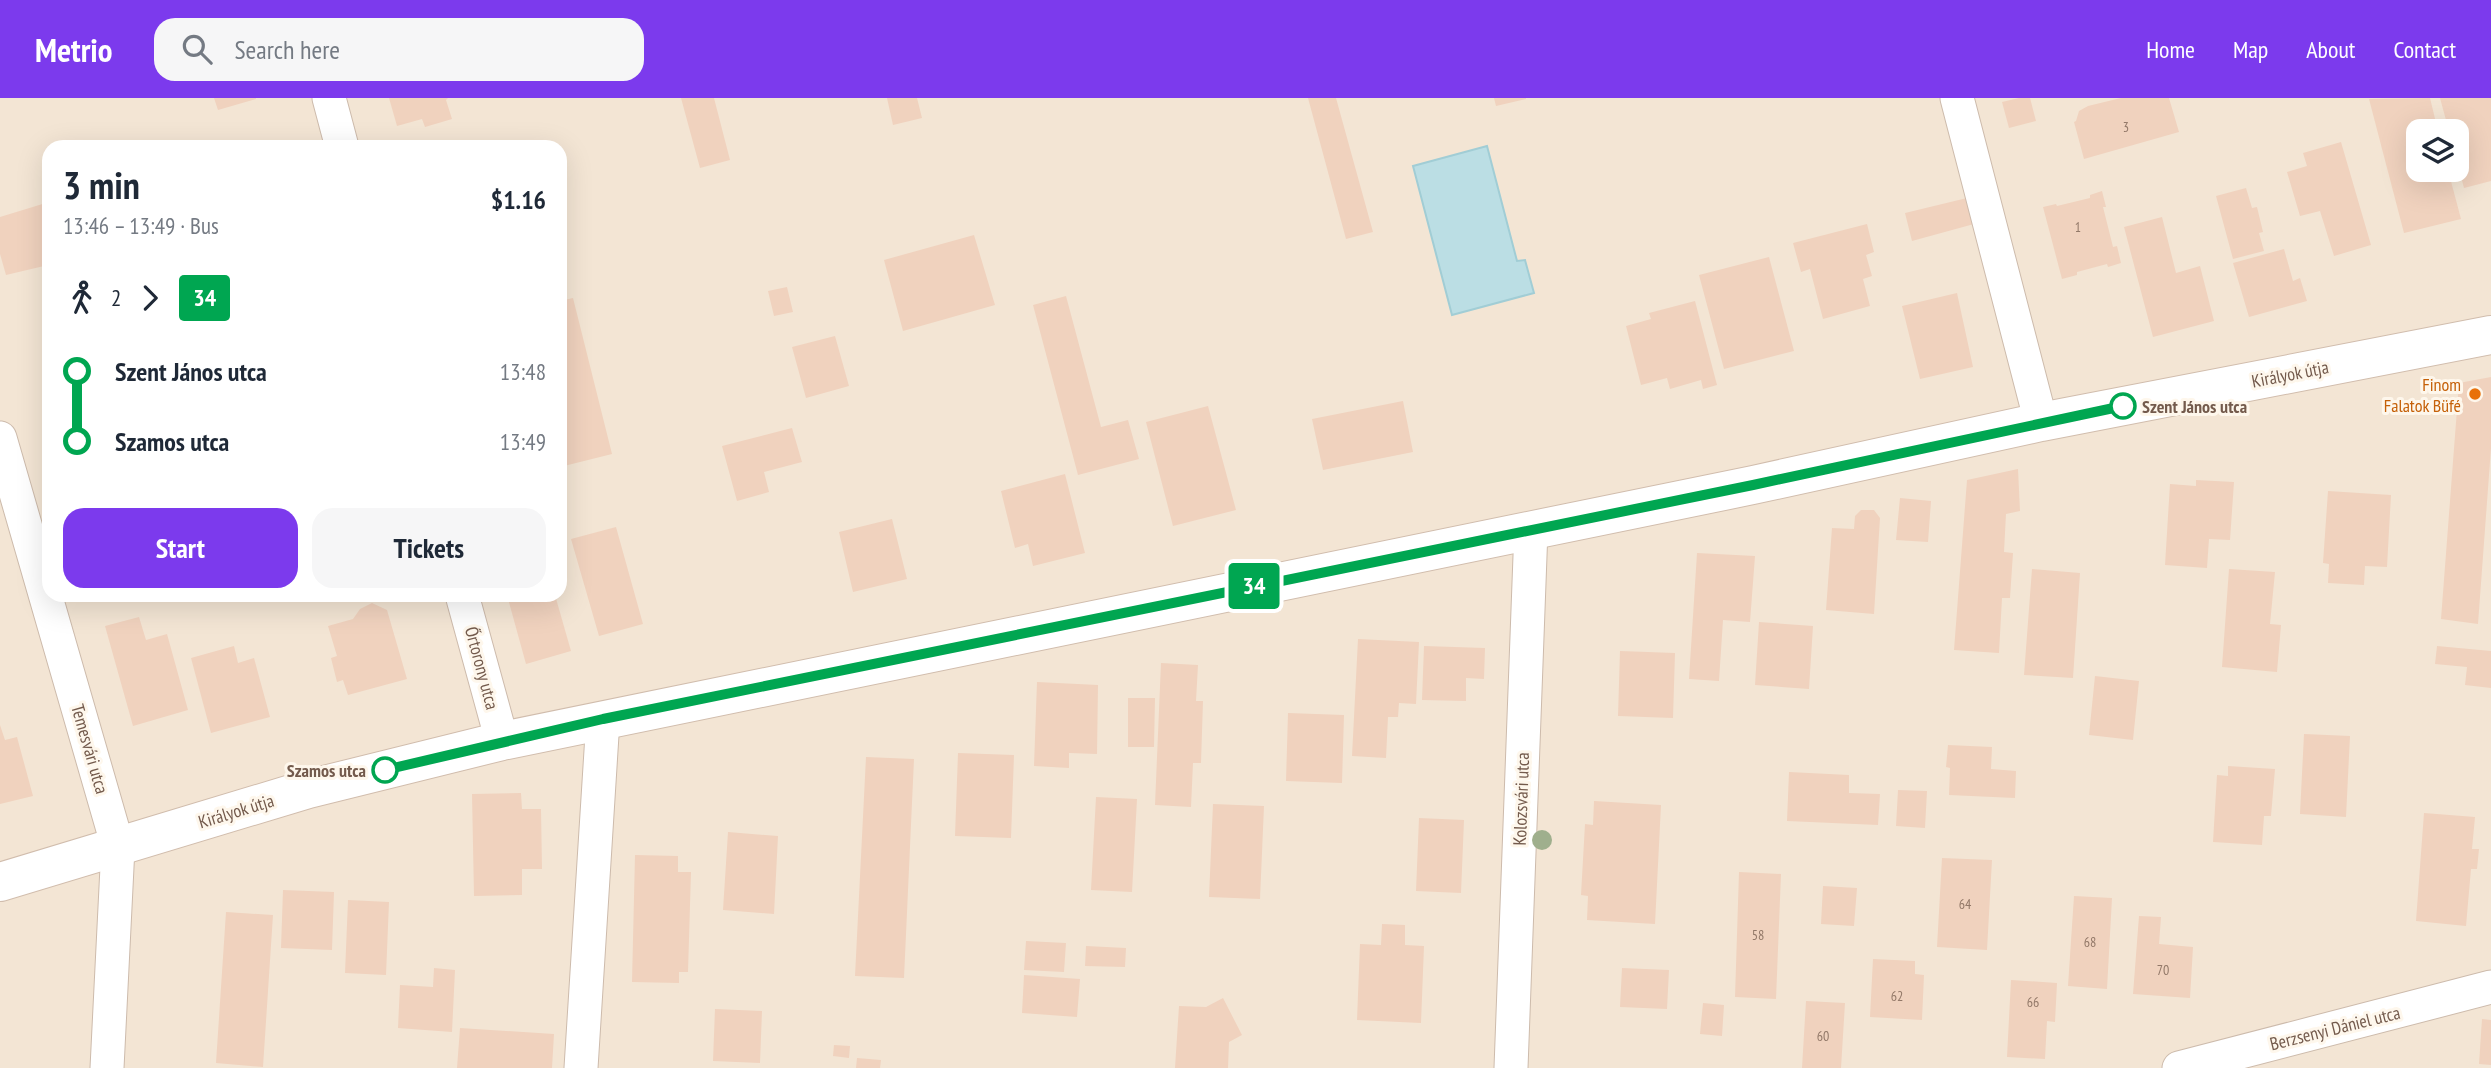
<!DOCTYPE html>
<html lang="en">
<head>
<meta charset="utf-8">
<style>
  :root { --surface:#fff; --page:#f6f6f7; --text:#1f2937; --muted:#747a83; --accent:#7c3aed }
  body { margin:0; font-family:"PT Sans Narrow",sans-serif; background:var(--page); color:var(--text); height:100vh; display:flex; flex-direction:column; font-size:26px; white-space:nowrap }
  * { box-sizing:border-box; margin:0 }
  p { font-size:23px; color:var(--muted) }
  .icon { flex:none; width:38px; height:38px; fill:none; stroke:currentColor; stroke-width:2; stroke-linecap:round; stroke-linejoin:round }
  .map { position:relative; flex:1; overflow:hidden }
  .details { position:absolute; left:42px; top:42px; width:525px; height:462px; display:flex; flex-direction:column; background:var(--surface); border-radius:21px; box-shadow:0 7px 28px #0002 }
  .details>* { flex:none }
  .badge { padding:0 14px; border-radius:5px; font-size:24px; line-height:46px }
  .buttons { position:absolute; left:2406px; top:21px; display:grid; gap:14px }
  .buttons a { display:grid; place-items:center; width:63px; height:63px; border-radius:14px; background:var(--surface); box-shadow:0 7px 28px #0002; font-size:35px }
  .map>.badge { position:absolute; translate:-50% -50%; box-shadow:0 0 0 4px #fff }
  .legs { display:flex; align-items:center; gap:10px; height:77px; padding:0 21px; font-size:23px }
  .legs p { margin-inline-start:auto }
  .head { display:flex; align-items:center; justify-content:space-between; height:119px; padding:0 21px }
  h1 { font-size:38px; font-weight:700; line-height:52px }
  .action { display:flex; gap:14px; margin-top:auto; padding:14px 21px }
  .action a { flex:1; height:80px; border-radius:21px; background:var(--accent); color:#fff; font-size:28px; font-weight:700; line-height:80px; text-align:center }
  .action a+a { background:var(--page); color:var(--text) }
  ul { padding:0 21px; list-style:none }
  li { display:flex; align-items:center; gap:24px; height:70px; font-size:26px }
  li i { display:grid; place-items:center; width:10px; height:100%; margin:0 9px; background:currentColor }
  li i::after { content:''; width:18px; height:18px; margin:-9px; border:5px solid; border-radius:50%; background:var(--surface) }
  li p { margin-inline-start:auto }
  li:first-child i { background:linear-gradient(#0000 50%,currentColor 0) }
  li:last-child i { background:linear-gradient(currentColor 50%,#0000 0) }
  header { display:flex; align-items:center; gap:42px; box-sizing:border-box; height:98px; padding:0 35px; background:var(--accent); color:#fff }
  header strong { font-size:33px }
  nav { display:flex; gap:38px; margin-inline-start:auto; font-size:24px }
  .search { width:490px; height:63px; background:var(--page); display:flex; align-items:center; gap:18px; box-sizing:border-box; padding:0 24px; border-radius:21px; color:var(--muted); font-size:26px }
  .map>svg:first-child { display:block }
</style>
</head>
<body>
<header>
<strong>Metrio</strong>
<div class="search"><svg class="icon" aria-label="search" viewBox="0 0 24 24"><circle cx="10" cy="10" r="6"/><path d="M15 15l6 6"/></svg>Search here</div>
<nav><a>Home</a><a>Map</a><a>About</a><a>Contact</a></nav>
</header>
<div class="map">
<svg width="2491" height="970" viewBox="0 0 2491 970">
  <rect width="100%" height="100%" fill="#fbf3e6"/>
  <path fill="#f3e5d4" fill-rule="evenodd" d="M0,0H2491V970H0ZM2418,33H2457V72H2418ZM49,49H560V497H49Z"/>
  <path fill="#bbdee4" stroke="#a1cdd5" stroke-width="2" d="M1487,48L1517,163L1525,162L1534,195L1452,217L1413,68Z"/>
  <path fill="#f0d2be" d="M214,0H256V1L218,12Z
    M389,0H448L446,2L452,21L425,29L422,21L397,28Z
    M681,0H714L730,62L700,70Z
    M887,0H917L922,20L893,27Z
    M1308,0H1336L1373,134L1346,141Z
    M1494,0H1526V1L1496,8Z
    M2019,0H2030L2036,23L2009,30L2002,4Z
    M2121,0H2169L2179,34L2084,61L2074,24L2076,23L2079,13L2088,8Z
    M2430,0L2438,33H2418V72H2448L2461,121L2404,135L2369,1Z
    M2440,0H2491V83L2464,90L2457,63V33H2449Z
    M2341,44L2371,147L2334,158L2320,113L2300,118L2287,74L2307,68L2303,55Z
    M2246,90L2252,110L2257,109L2263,134L2259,135L2264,153L2233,161L2216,98Z
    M2102,93L2106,109H2103L2113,149L2117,148L2121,165L2108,169L2107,166L2077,174V177L2062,181L2043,109L2056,106L2057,108L2090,100V97Z
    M1967,100L1974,126L1912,143L1905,115Z
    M49,104V179L44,168L6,177L0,156V119Z
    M2162,119L2176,175L2200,168L2214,223L2153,239L2124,129Z
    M1867,126L1874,154L1866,157L1872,178L1863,181L1870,208L1823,221L1810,171L1801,174L1793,145Z
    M974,137L995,207L903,233L884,162Z
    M2284,151L2293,183L2300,180L2307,203L2249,219L2233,165Z
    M1769,159L1794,253L1724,271L1699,177Z
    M787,189L793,214L774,218L768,193Z
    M1957,195L1973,269L1920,281L1902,208Z
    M1066,198L1101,329L1128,322L1139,361L1078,377L1033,207Z
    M573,200L612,356L560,369V327L562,326L560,317V203Z
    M1695,203L1717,287L1703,291L1701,282L1670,291L1667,280L1641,287L1626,228L1651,221L1649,215Z
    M835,238L849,288L806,300L792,249Z
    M2491,279V350L2478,526L2441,521L2459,285Z
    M1403,303L1413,354L1323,372L1312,321Z
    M1208,308L1236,412L1173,428L1146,324Z
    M792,330L802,364L764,374L769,394L737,403L722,348Z
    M2018,371L2020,413L2006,416L2004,454L2013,455L2010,500H2002L1999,555L1954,552L1967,382Z
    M1065,376L1085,455L1033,468L1028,446L1015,450L1001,393Z
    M2196,382L2234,384L2230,442L2209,441L2207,470L2165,467L2170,386L2196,388Z
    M2328,393L2391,397L2387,469L2365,468L2364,487L2328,485L2329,466L2323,465Z
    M1900,400L1931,403L1928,444L1896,442Z
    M1861,412H1874L1880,420L1874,516L1826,512L1832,430L1854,431L1855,418Z
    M892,421L907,481L853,494L839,434Z
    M616,429L643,526L599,538L571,441Z
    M1697,455L1755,458L1750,524L1723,522L1719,583L1689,581Z
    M2032,471L2080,475L2073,580L2024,577Z
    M2229,471L2275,474L2270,526L2281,527L2277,574L2222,569Z
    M95,497H121V498L105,500Z
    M507,497H555L571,553L526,566Z
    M372,505L387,512L407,581L348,597L343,582L337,584L331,560L337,558L328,528L353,521L360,511Z
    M139,519L146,542L167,536L188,612L133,628L105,528Z
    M1759,524L1813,528L1809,591L1755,587Z
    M1358,541L1419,544L1416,606L1399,605L1398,619H1388L1386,660L1352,658Z
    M234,548L238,565L254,560L270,619L211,635L191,560Z
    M1424,548L1485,550L1484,581L1466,580V603L1422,602Z
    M2437,548L2491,553V590L2465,587L2467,569L2435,566Z
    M1620,553L1675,555L1673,620L1618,618Z
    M1161,565L1198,567L1196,603H1203L1201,665H1193L1191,709L1155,707Z
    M2095,578L2139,583L2133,642L2089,637Z
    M1037,584L1098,587L1097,656L1069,655V670L1034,668Z
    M1128,600H1155L1154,649H1128Z
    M1288,615L1344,617L1342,685L1286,683Z
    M0,627L5,642L17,639L33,698L0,706Z
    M2304,636L2350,638L2346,719L2300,716Z
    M1948,647L1992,649L1991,671L2016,673L2015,700L1949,697L1950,670L1946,669Z
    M958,655L1014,657L1011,740L955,738Z
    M866,659L914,661L904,880L855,878Z
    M2228,668L2275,671L2271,718H2264L2262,747L2213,744L2217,677L2228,678Z
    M1789,674L1849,677V695L1880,696L1878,727L1787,723Z
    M1898,692L1927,693L1925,730L1896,728Z
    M521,695L522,711H541L542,771H522V797L474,798L472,696Z
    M1096,699L1137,701L1132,794L1091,792Z
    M1594,703L1661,707L1655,826L1587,822L1588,798L1581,797L1585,726L1593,727Z
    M1213,706L1264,708L1260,801L1209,799Z
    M2424,715L2475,719L2472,751H2479L2477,771H2471L2466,828L2416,823Z
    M1419,720L1464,722L1461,795L1416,793Z
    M728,734L778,738L774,816L723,812Z
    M635,757L678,758V774H691L688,874H679V885L632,884Z
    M1942,760L1992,762L1987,852L1937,849Z
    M1739,774L1781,776L1776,901L1735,899Z
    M1823,788L1857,790L1854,828L1821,826Z
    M283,792L334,794L332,852L281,850Z
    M2074,798L2112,800L2107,891L2068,888Z
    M348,802L389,804L386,877L345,875Z
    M226,814L273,817L263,969L216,965Z
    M2139,818L2161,819L2159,846L2193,849L2190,900L2133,896Z
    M1382,826L1405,827V847L1424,848L1421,925L1357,922L1360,846L1381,847Z
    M1026,843L1066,845L1064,874L1024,872Z
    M1086,848L1126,850L1125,869L1085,868Z
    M1873,861L1915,863V876L1924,877L1922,922L1870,919Z
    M434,870L455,872L452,934L398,930L400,887L433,889Z
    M1622,870L1669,872L1667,911L1620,909Z
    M1024,877L1080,881L1077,919L1022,915Z
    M2011,882L2057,885L2055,924L2047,923L2045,961L2007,959Z
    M1223,900L1242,937L1229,944L1228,970H1175L1179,908L1206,909Z
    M1806,903L1845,905L1841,970H1802Z
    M1703,905L1724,907L1722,938L1700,936Z
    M715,911L762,913L760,965L713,963Z
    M2482,921L2491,922V967L2479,966Z
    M460,930L554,936L552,970H457Z
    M834,947L850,948L849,960L833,958Z
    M857,960L881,962L880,970H856Z"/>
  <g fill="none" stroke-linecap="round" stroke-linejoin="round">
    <defs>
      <path id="street" d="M329,0L342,49
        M1957,0L2041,324
        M0,340L118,749L107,970
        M462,497L502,643
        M581,970L603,621
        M1511,970L1531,431
        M2179,970L2491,889"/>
      <path id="secondary" d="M0,784L308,691L502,643L1753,387L2041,324L2491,237"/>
    </defs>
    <use href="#street" stroke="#cdbbac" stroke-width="35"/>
    <use href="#secondary" stroke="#d1bdad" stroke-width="40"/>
    <use href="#street" stroke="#fff" stroke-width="33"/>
    <use href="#secondary" stroke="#fff" stroke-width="38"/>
  </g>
  <circle fill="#9faf8d" cx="1542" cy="742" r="10"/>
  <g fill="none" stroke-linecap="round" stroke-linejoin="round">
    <defs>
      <path id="line-1" d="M385,672L603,621L1753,387L2123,308"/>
    </defs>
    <use href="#line-1" stroke="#fff" stroke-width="16"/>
    <use href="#line-1" stroke="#00a651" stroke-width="10"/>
  </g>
  <circle fill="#e8710a" stroke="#fef7ec" stroke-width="2.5" cx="2475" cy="296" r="7"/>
  <g fill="#fff" stroke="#00a651" stroke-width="3.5">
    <circle cx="2123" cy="308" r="12"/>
    <circle cx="385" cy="672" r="12"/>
  </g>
  <g text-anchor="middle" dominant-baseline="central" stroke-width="6" stroke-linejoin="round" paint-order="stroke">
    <g font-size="14" fill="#927868">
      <text x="2126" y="29">3</text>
      <text x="2078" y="129">1</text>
      <text x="1965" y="806">64</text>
      <text x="1758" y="837">58</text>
      <text x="2090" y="844">68</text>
      <text x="2163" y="872">70</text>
      <text x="1897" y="898">62</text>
      <text x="2033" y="904">66</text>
      <text x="1823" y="938">60</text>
    </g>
    <g font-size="18" fill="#735a4c" stroke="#fef7ec">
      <text transform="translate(2290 276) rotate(-11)">Királyok útja</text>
      <text transform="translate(482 570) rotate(75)">Őrtorony utca</text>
      <text transform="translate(90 651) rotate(74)">Temesvári utca</text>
      <text transform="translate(1521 701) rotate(-88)">Kolozsvári utca</text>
      <text transform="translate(236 713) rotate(-17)">Királyok útja</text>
      <text transform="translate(2335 930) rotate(-14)">Berzsenyi Dániel utca</text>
    </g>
    <g font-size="18" fill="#c56008" stroke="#fef7ec" text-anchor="end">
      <text x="2461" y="286">Finom<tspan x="2461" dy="21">Falatok Büfé</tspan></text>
    </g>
    <g font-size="18" font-weight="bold" fill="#735a4c" stroke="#fef7ec" text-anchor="start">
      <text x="2142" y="308">Szent János utca</text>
      <text x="366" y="672" text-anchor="end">Szamos utca</text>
    </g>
  </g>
</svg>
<div class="buttons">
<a><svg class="icon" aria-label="layers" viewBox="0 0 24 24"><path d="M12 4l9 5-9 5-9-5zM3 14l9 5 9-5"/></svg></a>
</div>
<b class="badge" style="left:1254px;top:488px;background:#00a651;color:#fff">34</b>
<section class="details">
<div class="head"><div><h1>3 min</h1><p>13:46 – 13:49 · Bus</p></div><b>$1.16</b></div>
<div class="legs"><svg class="icon" aria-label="walk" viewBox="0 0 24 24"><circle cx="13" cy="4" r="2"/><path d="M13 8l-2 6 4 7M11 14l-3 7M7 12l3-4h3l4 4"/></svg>2<svg class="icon" aria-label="forward" viewBox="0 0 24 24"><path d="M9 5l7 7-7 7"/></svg><b class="badge" style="background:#00a651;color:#fff">34</b></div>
<ul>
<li><i style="color:#00a651"></i><b>Szent János utca</b><p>13:48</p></li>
<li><i style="color:#00a651"></i><b>Szamos utca</b><p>13:49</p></li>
</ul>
<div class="action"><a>Start</a><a>Tickets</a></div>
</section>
</div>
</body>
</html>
